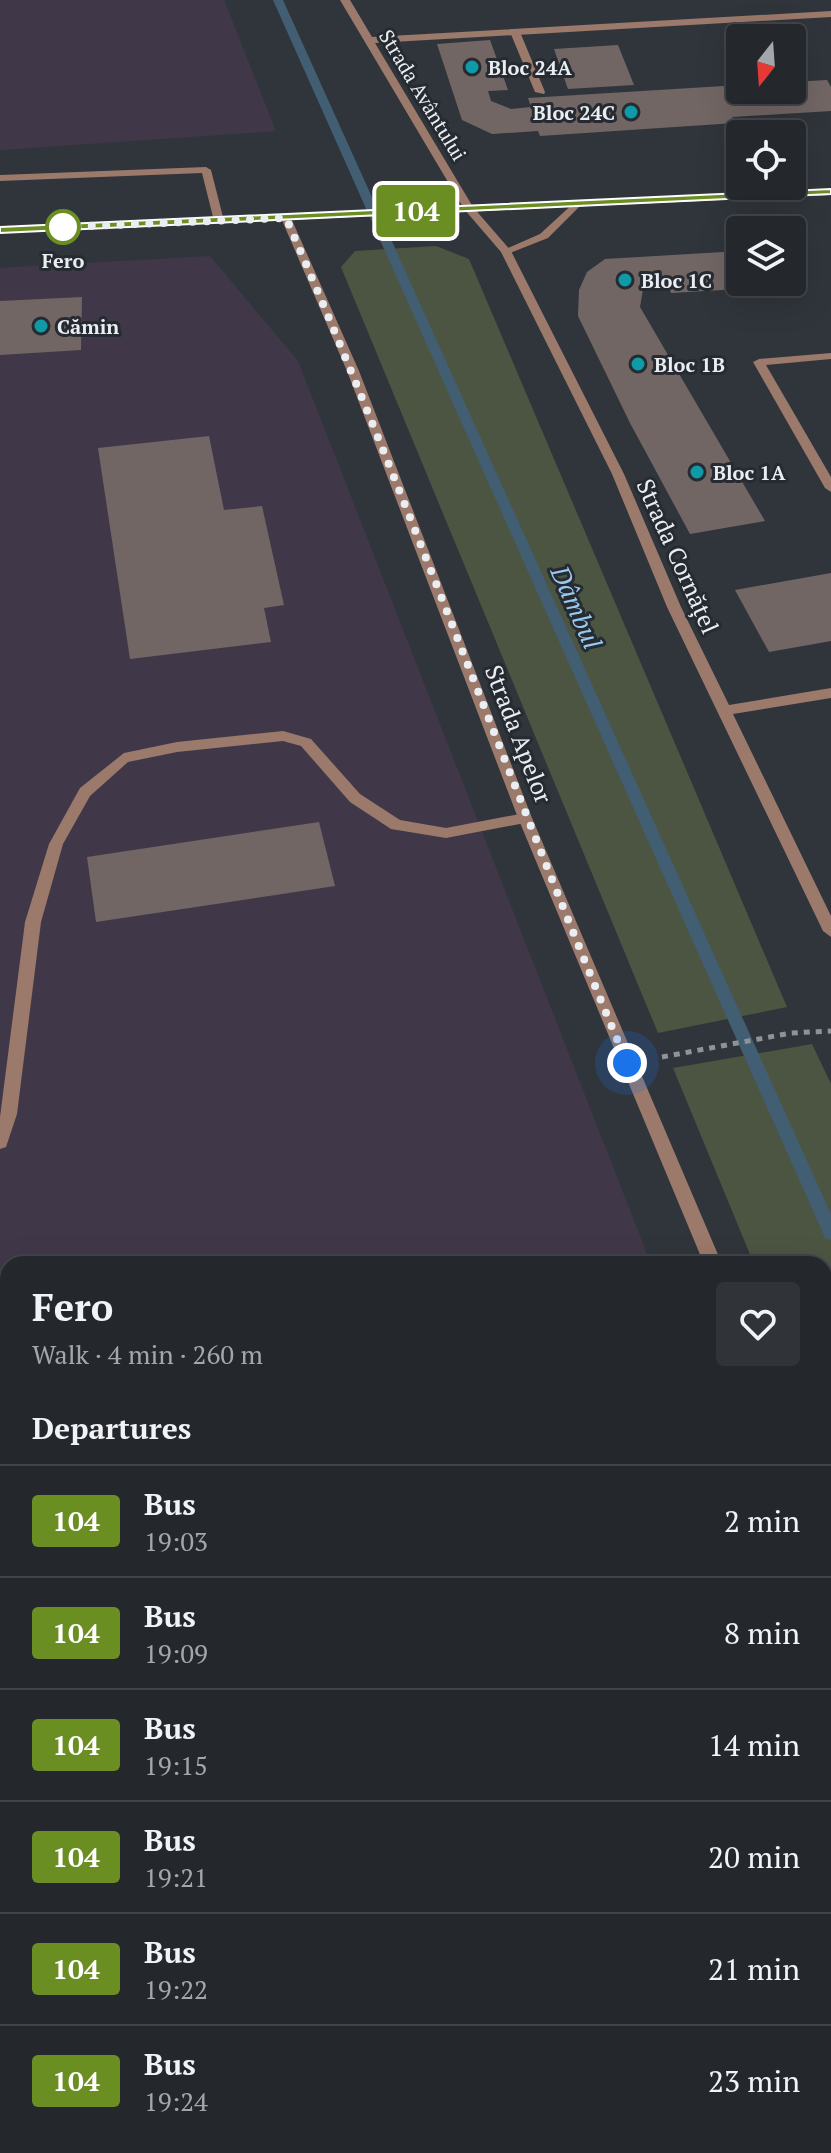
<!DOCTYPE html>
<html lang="en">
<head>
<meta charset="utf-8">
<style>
  :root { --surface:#24282d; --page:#303439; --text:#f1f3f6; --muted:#a3a6aa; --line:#414449 }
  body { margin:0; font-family:"PT Serif",serif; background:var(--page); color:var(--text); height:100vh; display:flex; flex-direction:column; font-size:30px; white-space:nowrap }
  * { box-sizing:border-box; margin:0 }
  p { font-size:26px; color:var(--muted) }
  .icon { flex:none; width:44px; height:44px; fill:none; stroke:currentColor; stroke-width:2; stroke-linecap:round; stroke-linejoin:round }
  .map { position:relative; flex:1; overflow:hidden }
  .panel { position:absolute; left:0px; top:1256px; width:832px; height:898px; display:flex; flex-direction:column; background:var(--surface); border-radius:24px 24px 0 0; box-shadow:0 8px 32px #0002,0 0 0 2px var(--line) }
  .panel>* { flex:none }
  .badge { padding:0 16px; border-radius:6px; font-size:28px; line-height:52px }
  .needle { width:52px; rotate:197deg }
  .fabs { position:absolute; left:726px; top:24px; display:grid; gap:16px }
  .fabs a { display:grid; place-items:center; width:80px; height:80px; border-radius:8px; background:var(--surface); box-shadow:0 8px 32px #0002,0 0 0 2px var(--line); font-size:40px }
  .you { position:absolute; width:40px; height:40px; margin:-20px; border:6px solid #fff; border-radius:50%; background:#1a73e8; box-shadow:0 0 0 12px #1a73e833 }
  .map>.badge { position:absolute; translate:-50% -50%; box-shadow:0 0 0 4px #fff }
  h2 { padding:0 32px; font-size:30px; line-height:72px }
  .round { display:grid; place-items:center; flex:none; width:84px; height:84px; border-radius:8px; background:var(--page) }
  .head { display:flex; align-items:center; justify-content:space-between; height:136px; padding:0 32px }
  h1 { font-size:38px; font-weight:700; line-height:60px }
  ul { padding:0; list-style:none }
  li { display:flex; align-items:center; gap:24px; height:112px; padding:0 32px; border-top:2px solid var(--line) }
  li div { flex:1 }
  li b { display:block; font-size:30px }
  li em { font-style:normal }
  li .badge { min-width:88px; font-weight:700; text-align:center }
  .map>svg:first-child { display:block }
</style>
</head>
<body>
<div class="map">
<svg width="831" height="2153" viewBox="0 0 831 2153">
  <rect width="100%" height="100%" fill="#30353c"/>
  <path fill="#403849" d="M0,0H224L276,131L0,150Z
    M210,256L298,361L651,1264H8V2030L0,2029V268Z
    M824,1744L831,1764V2153H728L687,2146H824Z"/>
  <path fill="#4c5542" d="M436,246L469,259L787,1007L658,1033L341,267L355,251Z
    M812,1044L831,1084V1451L824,1434V1264H754L673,1068Z"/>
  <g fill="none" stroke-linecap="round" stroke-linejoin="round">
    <path fill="#425e72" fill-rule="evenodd" d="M273,0H283L831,1214V1240L825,1238L823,1233Z"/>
  </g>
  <path fill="#716664" d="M490,40L508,90L488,91L491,101L511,109L531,107L528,98L740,85V90H792V82L827,80L831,87V111L732,117L735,123L540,136L538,131L492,134L462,120L437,44Z
    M618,45L634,85L568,89L554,49Z
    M740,251V282H787L789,286L671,293L669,287L643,289L640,307L765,521L690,534L630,423L578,316L579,290L587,272L605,259Z
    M82,297L81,350L0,355V301Z
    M209,436L224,510L262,506L284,605L264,608L271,642L130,659L98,448Z
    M831,573V641L769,652L735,590Z
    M319,822L335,886L96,922L87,857Z
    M7,1992H8V2081L0,2080V2016Z
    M320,2146H630L629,2153H345Z"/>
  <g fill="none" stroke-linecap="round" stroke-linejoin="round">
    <path stroke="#8e9398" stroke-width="5" stroke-dasharray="6 6" stroke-linecap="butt" d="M662,1057L791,1033L831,1031"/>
    <path fill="#9b796b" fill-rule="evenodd" d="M515,29L520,32L545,92L544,94L535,92L510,32Z
      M206,167L211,170L224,221L223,223L214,221L202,173L0,181V175Z
      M576,201L581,204L580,206L548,238L510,253L501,251L540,234Z
      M831,353V359L766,365L831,477V492L825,488L753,362L759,359Z
      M283,731L311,739L360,794L400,820L446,828L525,813L532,818L525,823L446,838L391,829L350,802L301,746L283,741L177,752L128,762L90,796L63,844L41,922L17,1114L6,1147L0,1149V1117L25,922L49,844L80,788L124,753L177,742Z"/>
    <path fill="#9b796b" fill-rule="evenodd" d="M340,0H350L372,37L831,11V17L375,43L473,207L511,251L624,474L681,607L729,705L831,688V698L733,714L831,916V937L823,931L667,607L612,474L501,252L464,209Z"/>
    <path fill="#9b796b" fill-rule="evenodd" d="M286,215L291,218L359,371L532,818L722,1264H704L518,818L347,371L281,218Z
      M824,1514L831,1518V1548L824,1545Z"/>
    <path fill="#d59f88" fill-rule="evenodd" d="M831,189V195L0,233V227Z"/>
  </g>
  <path fill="#6b8e23" stroke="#fff" stroke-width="2" d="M831,189V194L0,233V227Z"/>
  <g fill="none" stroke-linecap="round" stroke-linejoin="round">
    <path stroke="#eaeef2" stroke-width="8" stroke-dasharray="0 14.4" d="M63,227L286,218C408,496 509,783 627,1063"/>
  </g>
  <g fill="#0f9aa8" stroke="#262b32" stroke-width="3">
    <circle cx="472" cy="67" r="8"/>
    <circle cx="631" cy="112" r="8"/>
    <circle cx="625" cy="280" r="8"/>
    <circle cx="41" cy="326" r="8"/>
    <circle cx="638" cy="364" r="8"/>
    <circle cx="697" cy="472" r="8"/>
  </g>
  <circle fill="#fff" stroke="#6b8e23" stroke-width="4" cx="63" cy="227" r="16"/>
  <g text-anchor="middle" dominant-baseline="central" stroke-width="6" stroke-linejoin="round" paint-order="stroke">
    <g font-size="20" font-weight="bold" fill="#eaeef2" stroke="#262b32" text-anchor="start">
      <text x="488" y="67">Bloc 24A</text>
      <text x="615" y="112" text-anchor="end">Bloc 24C</text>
      <text x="641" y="280">Bloc 1C</text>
      <text x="57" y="326">Cămin</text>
      <text x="654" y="364">Bloc 1B</text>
      <text x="713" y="472">Bloc 1A</text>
    </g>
    <g font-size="20" fill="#eaeef2" stroke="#262b32">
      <text transform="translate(423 95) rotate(59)">Strada Avântului</text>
    </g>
    <g font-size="20" font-weight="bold" fill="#eaeef2" stroke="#262b32">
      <text x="63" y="260">Fero</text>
    </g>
    <g font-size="24" fill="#eaeef2" stroke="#262b32">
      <text transform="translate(678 556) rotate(66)">Strada Cornățel</text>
      <text transform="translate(519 734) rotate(69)">Strada Apelor</text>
    </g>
    <g font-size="26" font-style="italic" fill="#97caf1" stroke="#262b32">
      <text transform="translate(577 607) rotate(66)">Dâmbul</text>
    </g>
  </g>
</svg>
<div class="fabs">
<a><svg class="needle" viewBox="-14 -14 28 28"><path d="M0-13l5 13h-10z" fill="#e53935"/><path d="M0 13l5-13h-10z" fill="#a3a6aa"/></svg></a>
<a><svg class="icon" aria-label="locate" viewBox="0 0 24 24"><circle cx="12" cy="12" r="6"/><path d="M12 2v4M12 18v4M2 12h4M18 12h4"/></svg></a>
<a><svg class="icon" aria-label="layers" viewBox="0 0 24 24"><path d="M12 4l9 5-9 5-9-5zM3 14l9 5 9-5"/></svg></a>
</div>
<div class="you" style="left:627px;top:1063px"></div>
<b class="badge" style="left:416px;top:211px;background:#6b8e23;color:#fff">104</b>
<section class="panel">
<div class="head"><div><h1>Fero</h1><p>Walk · 4 min · 260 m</p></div><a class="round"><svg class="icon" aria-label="heart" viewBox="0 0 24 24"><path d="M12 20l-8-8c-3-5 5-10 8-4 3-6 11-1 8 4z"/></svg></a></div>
<h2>Departures</h2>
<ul>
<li><span class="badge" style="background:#6b8e23;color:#fff">104</span><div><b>Bus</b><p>19:03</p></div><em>2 min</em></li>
<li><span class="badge" style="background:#6b8e23;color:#fff">104</span><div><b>Bus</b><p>19:09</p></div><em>8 min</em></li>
<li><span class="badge" style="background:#6b8e23;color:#fff">104</span><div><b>Bus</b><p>19:15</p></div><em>14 min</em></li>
<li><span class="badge" style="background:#6b8e23;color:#fff">104</span><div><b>Bus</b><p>19:21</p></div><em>20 min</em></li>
<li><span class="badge" style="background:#6b8e23;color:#fff">104</span><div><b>Bus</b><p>19:22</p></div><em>21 min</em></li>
<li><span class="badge" style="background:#6b8e23;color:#fff">104</span><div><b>Bus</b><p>19:24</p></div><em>23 min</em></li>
</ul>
</section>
</div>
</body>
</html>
